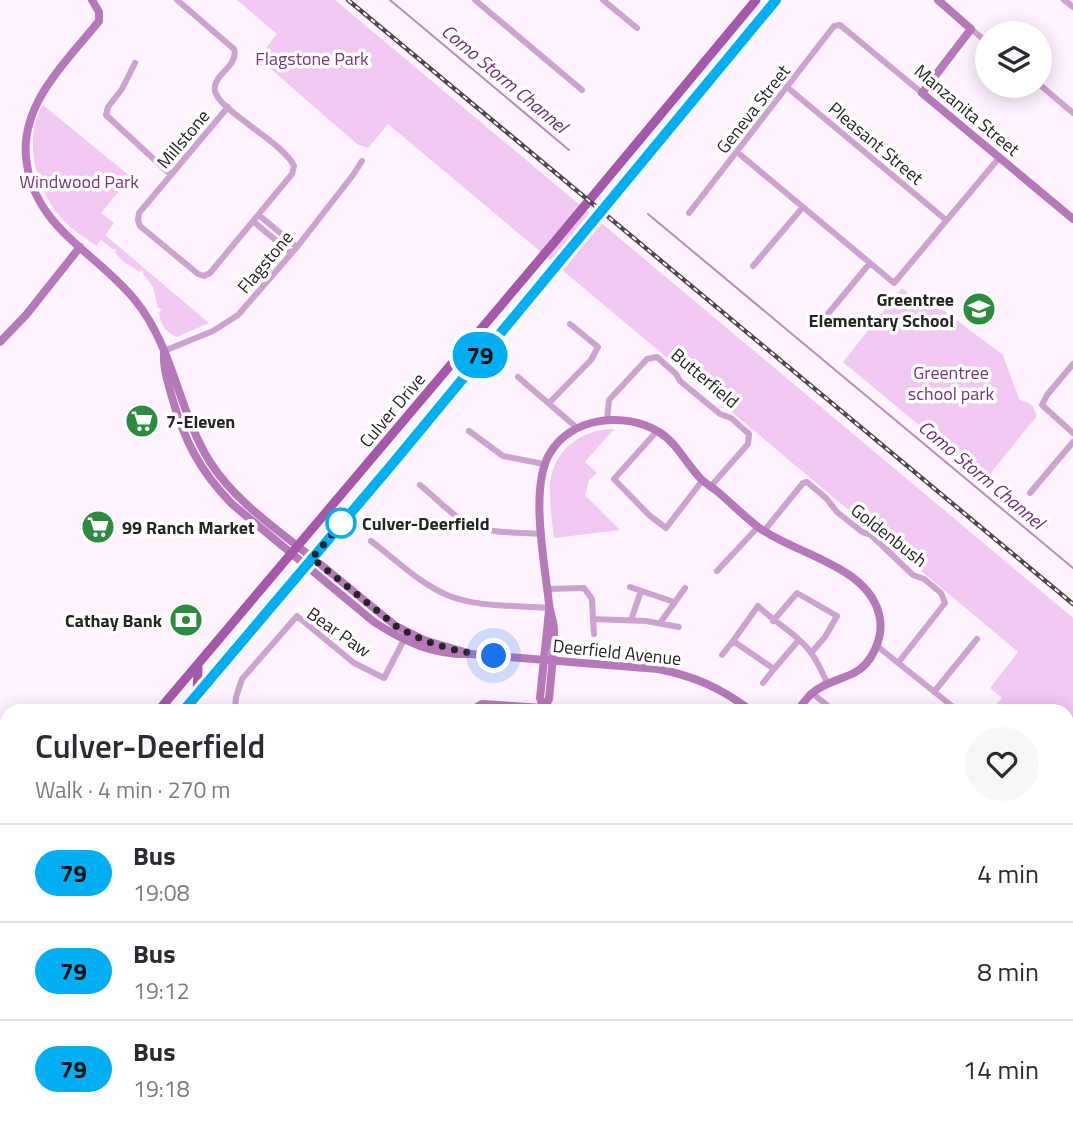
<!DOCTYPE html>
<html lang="en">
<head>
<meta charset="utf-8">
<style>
  :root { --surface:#fff; --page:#f7f7f7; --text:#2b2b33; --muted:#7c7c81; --line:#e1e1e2 }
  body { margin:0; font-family:"Titillium Web",sans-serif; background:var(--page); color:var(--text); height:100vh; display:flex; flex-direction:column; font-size:26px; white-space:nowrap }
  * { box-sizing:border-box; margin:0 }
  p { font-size:23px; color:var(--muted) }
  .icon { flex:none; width:38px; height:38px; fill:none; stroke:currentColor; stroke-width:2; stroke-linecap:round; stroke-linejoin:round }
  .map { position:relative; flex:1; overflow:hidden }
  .panel { position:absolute; left:0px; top:704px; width:1074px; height:429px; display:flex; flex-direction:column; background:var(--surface); border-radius:21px 21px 0 0; box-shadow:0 4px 18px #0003 }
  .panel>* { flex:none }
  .badge { padding:0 14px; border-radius:23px; font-size:24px; line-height:46px }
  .fabs { position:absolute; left:975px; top:21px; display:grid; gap:14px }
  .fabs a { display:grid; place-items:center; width:77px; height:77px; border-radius:50%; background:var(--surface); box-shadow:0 4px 18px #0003; font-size:35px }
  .you { position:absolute; width:35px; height:35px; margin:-18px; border:5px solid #fff; border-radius:50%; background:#1a73e8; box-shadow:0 0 0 10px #1a73e833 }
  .map>.badge { position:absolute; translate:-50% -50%; box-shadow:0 0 0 4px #fff }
  .round { display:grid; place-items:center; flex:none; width:74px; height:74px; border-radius:37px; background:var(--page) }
  .summary { display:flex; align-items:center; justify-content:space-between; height:119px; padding:0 35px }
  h1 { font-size:33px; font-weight:600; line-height:52px }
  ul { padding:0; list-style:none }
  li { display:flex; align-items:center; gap:21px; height:98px; padding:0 35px; border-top:2px solid var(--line) }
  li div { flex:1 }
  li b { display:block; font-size:26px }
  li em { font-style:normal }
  li .badge { min-width:77px; font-weight:700; text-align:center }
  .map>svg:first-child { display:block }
</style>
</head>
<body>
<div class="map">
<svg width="1073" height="1132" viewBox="0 0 1073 1132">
  <rect width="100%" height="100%" fill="#fef3fe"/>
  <path fill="#f0c8f1" d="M237,0H335L1073,618V719L1068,727V710H991L1002,698L990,688L1018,652L388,124L368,148L357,144L265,64L263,52L277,34Z
    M43,105L131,177L101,213L114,223L105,235L209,323L177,337C166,333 160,324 159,312L162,309L158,308L153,287L143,274V270L140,272L124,262L115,253L116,249H112L101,240L96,246C83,236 68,227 58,214C35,186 23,137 43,105Z
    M902,288L923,306L943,310L1003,355L1019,399L1032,405L1037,416L985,480L843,362Z
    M614,429L585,462L597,473L589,480L585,495L620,530L554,538C552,521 549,502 550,484C553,450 582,429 614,429Z
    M1073,1007V1124L1043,1132H959L954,1125H1068V1011Z
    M578,1125H802L798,1132H573Z"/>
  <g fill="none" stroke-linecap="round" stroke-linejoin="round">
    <path stroke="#b98cba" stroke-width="2" d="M390,0L569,150
      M648,214L1073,568"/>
    <path stroke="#cca2ce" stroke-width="6" d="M177,0L234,49C239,67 212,74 215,91C218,110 284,143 294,166L292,174L210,273L204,276L198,274L140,226L138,220L139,213L228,107
      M475,0L582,90
      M603,0L637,28
      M1064,0L1073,7
      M971,29L987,42
      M135,63L122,89L108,107L106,115L171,175
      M1040,85L1073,113
      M788,88L946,220
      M737,152L894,283L999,158
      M689,213L834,26L840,25L922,93
      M260,216L297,247
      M254,222L291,253
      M753,266L803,207
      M822,321L870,263
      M164,351L213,331L238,315L297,247L353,175L362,161
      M1073,364L1047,395L1042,405L1073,433
      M518,377L576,427
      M549,403L591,360L598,347L570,324
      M607,420L609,400L647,359L657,357L676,374L680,381L720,414L731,418L749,434L748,444L711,486
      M469,431L503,456L544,464
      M657,431L614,479L649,515L666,528L702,481
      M420,485C436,498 453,517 471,525C492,534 519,532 542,534
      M1030,493L1073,442
      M764,531L803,483L807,482L826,498L837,512L862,532L871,535L913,575L924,579L941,593L945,603L898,663
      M371,541C395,559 419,583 447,595C478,608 516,605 550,608
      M717,571L758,527
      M630,587L674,602
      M548,589L584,588L592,599L593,619L646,621L679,627
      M593,619L594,634
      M631,620L641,591
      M773,621L797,593L837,616L825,637L811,653
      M660,623L685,588
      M798,641L774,669L733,641L758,606C774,622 799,635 812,654C818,663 823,674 828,684
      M877,646L957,710
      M722,655L733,641
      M763,683L774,669
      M934,692L977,639
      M812,693L833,710
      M235,710L236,697L242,679L297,616L354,663L384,678L406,636
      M574,710H603
      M1068,788L1073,781
      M1068,805L1073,810
      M0,1055L7,1054
      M157,1125L158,1132
      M316,1125L324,1132
      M829,1125L837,1132
      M563,1132L568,1125
      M808,1132L814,1125"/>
    <path stroke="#b578b8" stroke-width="8" d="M92,0L99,12V21C68,60 21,102 26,157C32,227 95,251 135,300C174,348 178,411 210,462C234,500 275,528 310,556C339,579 367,603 396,626L424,640L471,654
      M938,0L971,29L922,93L1073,219
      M0,342L26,315L80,247
      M164,351C163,367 167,379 171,394C184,440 199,470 232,504L374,622C405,642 433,655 471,654L658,669C694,676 721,688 750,710
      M544,708L549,699C551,676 554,653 554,630C554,621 550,613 549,604C545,564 529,487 550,453C571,417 625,411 659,432C677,443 686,464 701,479C706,484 712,487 718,492C731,503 744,516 758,527C796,555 872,566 880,619C883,638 872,664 854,673C840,680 823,683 811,694C806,699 802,705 798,710
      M544,708L540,698L549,611
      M472,710L482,704L544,708
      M1068,914L1073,907
      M1068,976L1073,980
      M465,1125L468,1132"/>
    <path stroke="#a458a8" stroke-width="9" d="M197,695L198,667
      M159,710L552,245L756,0
      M184,710L394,462L776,0
      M0,799L7,806
      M0,824L7,830
      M0,841C7,855 6,864 0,879
      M0,895L7,886
      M0,930L7,921
      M0,943L7,934
      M361,1125L369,1132
      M391,1125L399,1132"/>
    <defs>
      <path id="rail" d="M348,0L1073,604"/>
    </defs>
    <use href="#rail" stroke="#4e484e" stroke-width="4.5"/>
    <use href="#rail" stroke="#fff" stroke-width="2" stroke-dasharray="5" stroke-linecap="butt"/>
  </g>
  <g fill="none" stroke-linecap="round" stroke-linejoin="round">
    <defs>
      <path id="line" d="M184,710L394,462L776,0"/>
    </defs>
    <use href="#line" stroke="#fff" stroke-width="16"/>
    <use href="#line" stroke="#00aff2" stroke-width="10"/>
    <path stroke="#282328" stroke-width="7" stroke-dasharray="0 12.6" d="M341,523L349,515L312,558L396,626C426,644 459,653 494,656"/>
  </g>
  <defs>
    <symbol id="school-disc" viewBox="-11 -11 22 22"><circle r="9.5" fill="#2b8c40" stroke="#fff"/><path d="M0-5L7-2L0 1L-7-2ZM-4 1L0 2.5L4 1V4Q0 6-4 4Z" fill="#fff"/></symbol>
    <symbol id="supermarket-disc" viewBox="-11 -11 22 22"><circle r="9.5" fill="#2b8c40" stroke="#fff"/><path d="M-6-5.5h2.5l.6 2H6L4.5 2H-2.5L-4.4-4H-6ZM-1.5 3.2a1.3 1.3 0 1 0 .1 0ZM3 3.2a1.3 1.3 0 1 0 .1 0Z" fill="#fff"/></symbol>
    <symbol id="bank-disc" viewBox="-11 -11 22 22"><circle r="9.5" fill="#2b8c40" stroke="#fff"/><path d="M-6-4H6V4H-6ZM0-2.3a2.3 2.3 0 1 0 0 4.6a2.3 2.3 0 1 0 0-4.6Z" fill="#fff"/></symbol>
  </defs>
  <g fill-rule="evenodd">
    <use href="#school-disc" x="960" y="290" width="38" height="38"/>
    <use href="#supermarket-disc" x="123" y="402" width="38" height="38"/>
    <use href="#supermarket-disc" x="79" y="508" width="38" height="38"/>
    <use href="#bank-disc" x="167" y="601" width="38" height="38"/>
  </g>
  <circle fill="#fff" stroke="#00aff2" stroke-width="3.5" cx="341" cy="523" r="14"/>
  <g text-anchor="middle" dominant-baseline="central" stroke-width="7" stroke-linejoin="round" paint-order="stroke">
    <g font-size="18" fill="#7a337e" stroke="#fff">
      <text x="312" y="58">Flagstone Park</text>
      <text x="79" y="181">Windwood Park</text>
      <text x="951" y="372">Greentree<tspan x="951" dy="21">school park</tspan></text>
    </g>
    <g font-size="18" fill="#282328" stroke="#fff">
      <text transform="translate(753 109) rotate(-52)">Geneva Street</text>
      <text transform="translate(967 110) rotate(40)">Manzanita Street</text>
      <text transform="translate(183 139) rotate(-50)">Millstone</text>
      <text transform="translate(876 143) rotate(40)">Pleasant Street</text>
      <text transform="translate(265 262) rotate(-50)">Flagstone</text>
      <text transform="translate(705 378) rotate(40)">Butterfield</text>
      <text transform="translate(392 410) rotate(-50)">Culver Drive</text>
      <text transform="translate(889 535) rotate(38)">Goldenbush</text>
      <text transform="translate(339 632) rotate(35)">Bear Paw</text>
      <text transform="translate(617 652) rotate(6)">Deerfield Avenue</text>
    </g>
    <g font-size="18" font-weight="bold" fill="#282328" stroke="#fff" text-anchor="end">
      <text x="954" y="299">Greentree<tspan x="954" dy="21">Elementary School</tspan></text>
      <text x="166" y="421" text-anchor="start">7-Eleven</text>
      <text x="122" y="527" text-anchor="start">99 Ranch Market</text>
      <text x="162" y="620">Cathay Bank</text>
    </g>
    <g font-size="18" font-weight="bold" fill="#282328" stroke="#fff" text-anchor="start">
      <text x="362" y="523">Culver-Deerfield</text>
    </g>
    <g font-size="19" font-style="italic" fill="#712a75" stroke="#fff">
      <text transform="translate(505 78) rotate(40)">Como Storm Channel</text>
      <text transform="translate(982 474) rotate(40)">Como Storm Channel</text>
    </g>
  </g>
</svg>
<div class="fabs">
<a><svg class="icon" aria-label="layers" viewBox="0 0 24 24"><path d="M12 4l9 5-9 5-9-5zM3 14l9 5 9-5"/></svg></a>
</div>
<div class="you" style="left:494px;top:656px"></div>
<b class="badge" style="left:480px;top:355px;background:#00aff2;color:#111">79</b>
<section class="panel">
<div class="summary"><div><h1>Culver-Deerfield</h1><p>Walk · 4 min · 270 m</p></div><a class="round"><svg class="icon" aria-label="heart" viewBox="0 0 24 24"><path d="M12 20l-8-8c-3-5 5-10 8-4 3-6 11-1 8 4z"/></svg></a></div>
<ul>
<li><span class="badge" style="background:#00aff2;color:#111">79</span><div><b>Bus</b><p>19:08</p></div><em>4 min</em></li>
<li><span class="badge" style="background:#00aff2;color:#111">79</span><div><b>Bus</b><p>19:12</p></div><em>8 min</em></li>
<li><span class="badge" style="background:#00aff2;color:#111">79</span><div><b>Bus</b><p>19:18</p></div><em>14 min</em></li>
</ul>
</section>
</div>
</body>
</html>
